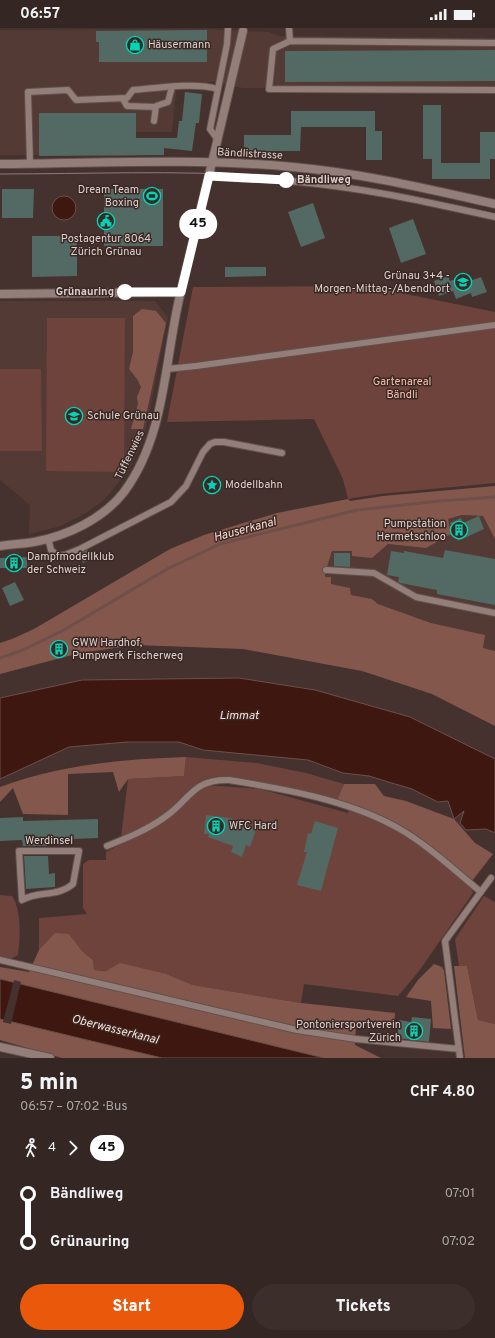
<!DOCTYPE html>
<html lang="en">
<head>
<meta charset="utf-8">
<style>
  :root { --surface:#342622; --page:#3c2e2a; --text:#f1f3f6; --muted:#a9a5a5; --accent:#ea580c }
  body { margin:0; font-family:Overpass,sans-serif; background:var(--page); color:var(--text); height:100vh; display:flex; flex-direction:column; font-size:15px; white-space:nowrap }
  * { box-sizing:border-box; margin:0 }
  p { font-size:13px; color:var(--muted) }
  .icon { flex:none; width:22px; height:22px; fill:none; stroke:currentColor; stroke-width:2; stroke-linecap:round; stroke-linejoin:round }
  .map { position:relative; height:1030px; overflow:hidden }
  .panel { display:flex; flex-direction:column; background:var(--surface); flex:1 }
  .panel>* { flex:none }
  .badge { padding:0 8px; border-radius:13px; font-size:14px; line-height:26px }
  .map>.badge { position:absolute; translate:-50% -50%; box-shadow:0 0 0 2px #fff }
  .legs { display:flex; align-items:center; gap:6px; height:44px; padding:0 20px; font-size:13px }
  .legs p { margin-inline-start:auto }
  .overview { display:flex; align-items:center; justify-content:space-between; height:68px; padding:0 20px }
  h1 { font-size:22px; font-weight:800; line-height:30px }
  .action { display:flex; gap:8px; margin-top:auto; padding:8px 20px }
  .action a { flex:1; height:46px; border-radius:24px; background:var(--accent); color:#fff; font-size:16px; font-weight:800; line-height:46px; text-align:center }
  .action a+a { background:var(--page); color:var(--text) }
  ul { padding:0 20px; list-style:none }
  li { display:flex; align-items:center; gap:14px; height:48px; font-size:15px }
  li i { display:grid; place-items:center; width:6px; height:100%; margin:0 5px; background:currentColor }
  li i::after { content:''; width:10px; height:10px; margin:-5px; border:3px solid; border-radius:50%; background:var(--surface) }
  li p { margin-inline-start:auto }
  li:first-child i { background:linear-gradient(#0000 50%,currentColor 0) }
  li:last-child i { background:linear-gradient(currentColor 50%,#0000 0) }
  .status { display:flex; justify-content:space-between; align-items:center; height:28px; padding:0 20px; background:var(--surface); direction:ltr }
  .status svg { height:11px; fill:currentColor }
  .map>svg:first-child { display:block }
</style>
</head>
<body>
<div class="status"><b>06:57</b><svg viewBox="0 0 49 12"><path d="M0 12V9h3v3zM5 12V6h3v6zM10 12V3h3v9zM15 12V0h3v12zM26 1h20v11H26zM47 4h2v5h-2z"/></svg></div>
<div class="map">
<svg width="495" height="1030" viewBox="0 0 495 1030">
  <rect width="100%" height="100%" fill="#45322e"/>
  <path fill="#543a35" d="M205,1L269,4L279,8L495,10V59L243,60L213,54L177,55L172,104H136V128L0,127V2Z
    M0,273H155L168,289L147,396L139,421L127,444L105,471L86,485L61,498L29,506L30,477L0,452Z
    M462,487L483,488L495,511V623L483,620L484,607L431,595L378,576L372,571L351,567L350,560L331,556L325,549L326,542L332,523H352L372,530L388,516L426,520L448,491Z"/>
  <path fill="#6e433b" d="M366,258L495,284V455L379,466L348,471L343,451L314,391L167,394L193,259Z
    M47,290H125L124,444L46,443Z
    M0,341H41L42,423H0Z
    M186,729L257,735L306,745L344,756L337,772L229,749C223,749 215,748 210,750C187,757 174,781 155,794C144,800 132,805 121,810L128,751L184,748Z
    M206,757L260,761L348,785L349,782C368,790 389,797 406,807C429,822 450,842 471,860L473,865L419,943L398,968L304,956L301,975L193,957L166,946L94,942L93,932L83,924L69,906L39,922V890L87,886L83,880V836L89,832H106V824L161,796L196,764Z
    M0,867L12,868C22,882 20,911 18,927L11,931L0,929Z
    M484,868L495,874V996L478,992L467,938H459L455,911Z"/>
  <path fill="#84574d" d="M142,281L156,283L166,295L143,401H131L138,376L137,369L141,359L137,351L129,341L133,324V288Z
    M495,458V511L483,488L462,487L448,491L451,506L426,520L388,516L372,530L352,528V523H332L326,542L325,549H331V556L350,560L351,567L372,571L378,576L431,595L485,607L483,620L495,623V698L432,666L362,643L243,621L136,617L80,625L0,646V615L12,611L34,601L170,521L204,507L277,485L348,471L350,473L383,468Z
    M186,729L184,748L128,751L119,764L113,744L68,746V787L23,786L13,760L0,774V759C60,737 122,731 186,729Z
    M344,756H375L384,768L406,773L454,791L475,815L493,826L472,853L404,800L337,772Z
    M55,905L69,906L83,924L93,932L94,942L106,943L120,935L166,946L193,957L301,975L395,985L394,999L356,996L355,1017L381,1030H324L0,951V939L29,944L39,922Z
    M434,936L442,939L444,943L451,1001L433,1000L431,973L406,969L418,952Z
    M454,938H467L478,992L495,996V1030H465Z
    M0,991L162,1030H62L0,1012Z"/>
  <path fill="#3e1710" stroke="#6e4f49" d="M52 180a12 12 0 1 1 24 0a12 12 0 1 1-24 0Z
    M239,650L315,662L410,689L495,731V805L486,801L466,802L460,795L464,783L454,791L448,773L438,774L412,761L395,756L369,748L343,745L308,732L203,722L179,714H127L69,719L0,751V670L82,652Z
    M0,951L324,1030H162L0,991Z"/>
  <path fill="#45322e" d="M14,952L21,954L11,996L3,994Z"/>
  <g fill="none" stroke-linecap="round" stroke-linejoin="round">
    <path stroke="#6e4f49" stroke-width="3" d="M0,630L23,622L64,602L167,541L220,516L357,482L439,473L495,469"/>
  </g>
  <path fill="#536963" d="M207,2V34H99V14H96V3Z
    M495,22V53L285,54V23Z
    M185,64L202,66L199,95H196L192,123L164,120V127L39,128V85H136V110H177L179,93H182Z
    M423,77H441V135H480V104H495V131H490V151H432V131H423Z
    M291,83H375V103H382V132H366V99H301L300,123H244V107H291Z
    M2,161H34L33,190H2Z
    M104,161H163V218H104Z
    M313,175L325,210L301,219L288,184Z
    M413,191L426,226L401,235L389,200Z
    M32,208H77V248L32,249Z
    M225,239H266V248L225,249Z
    M448,248L450,253L465,248L467,254L481,249L487,264L472,269L471,265L456,271L453,263L439,268L434,253Z
    M479,488L484,501L458,513L450,495L461,490L463,495Z
    M88,522L92,531L83,535L79,526Z
    M445,522L495,531V577L437,566V562L400,555L398,554L399,549L387,547L391,523L404,525V523L443,530Z
    M334,525H350V539L334,538Z
    M27,529V540H0V530Z
    M15,554L24,572L10,578L2,560Z
    M206,787L230,790L248,795L247,797L256,802L250,819L246,817L242,829L231,824L233,818L208,809L209,806H204Z
    M23,789V793L98,791V810L46,812L47,818H23L22,812L0,813V790Z
    M315,793L338,800L321,863L297,857L307,824H304L308,805L311,806Z
    M24,828H48L49,846L55,845V859L26,861Z
    M412,989L431,991L429,1014L397,1010L399,992L411,994Z"/>
  <g fill="none" stroke-linecap="round" stroke-linejoin="round">
    <defs>
      <path id="service" d="M289,0L290,13L273,21L269,61L495,62
        M290,13L495,15
        M123,71L127,78L156,79
        M154,93L156,78L168,74L172,59
        M218,112L210,101L227,16L228,0
        M30,135L28,64L68,62L76,72L127,70L133,62C158,60 195,54 218,61
        M209,148C251,150 292,152 334,158C388,165 441,177 495,189
        M167,341L196,338L495,297
        M48,510L51,522L57,527H65L80,521L171,474L186,458L203,424L210,416L215,414H224L282,425
        M326,542L374,545L416,569L495,585
        M107,818C127,810 147,802 165,789C190,772 192,751 229,752C285,761 348,772 398,800C428,817 454,842 481,864
        M19,823H79L73,856C56,870 40,862 22,872Z
        M0,932L297,1002L356,1011L459,1021
        M460,1030L445,913L491,850"/>
      <path id="minor" d="M0,266L181,264
        M0,518C11,516 23,516 34,514C67,508 103,491 124,464C167,406 164,330 181,263C202,176 223,90 243,3
        M0,1019L50,1030"/>
      <path id="tertiary" d="M0,136C97,135 196,130 293,139C361,145 428,161 495,176"/>
    </defs>
    <use href="#service" stroke="#60514d" stroke-width="8"/>
    <use href="#minor" stroke="#60514d" stroke-width="10"/>
    <use href="#tertiary" stroke="#60514d" stroke-width="10"/>
    <use href="#service" stroke="#947e79" stroke-width="6"/>
    <use href="#minor" stroke="#947e79" stroke-width="8"/>
    <use href="#tertiary" stroke="#947e79" stroke-width="8"/>
    <path stroke="#8c7c78" stroke-width="1" d="M0,146C87,146 176,142 263,148C341,153 418,170 495,186"/>
  </g>
  <g fill="none" stroke-linecap="round" stroke-linejoin="round">
    <defs>
      <path id="line-1" d="M125,264H181L209,148L286,152"/>
    </defs>
    <use href="#line-1" stroke="#fff" stroke-width="9"/>
    <use href="#line-1" stroke="#fff" stroke-width="6"/>
  </g>
  <defs>
    <symbol id="shop-ring" viewBox="-11 -11 22 22"><circle r="9.5" fill="#3a2824" stroke="#00d5b7" stroke-width="1.5"/><path d="M-5-2.5h2.3a2.7 3.5 0 0 1 5.4 0H5L5.5 6h-11ZM-1.5-2.5h3a1.5 2.3 0 0 0-3 0Z" fill="#00d5b7"/></symbol>
    <symbol id="stadium-ring" viewBox="-11 -11 22 22"><circle r="9.5" fill="#3a2824" stroke="#00d5b7" stroke-width="1.5"/><path d="M0-5a6.5 5 0 1 0 0 10a6.5 5 0 1 0 0-10ZM-3.5-1.8h7v3.6h-7Z" fill="#00d5b7"/></symbol>
    <symbol id="civic-ring" viewBox="-11 -11 22 22"><circle r="9.5" fill="#3a2824" stroke="#00d5b7" stroke-width="1.5"/><path d="M-.6-6.5H3V-4.5H.6V-3L4-1V1h2V6H-6V1h2V-1L-.6-3ZM-1.2 2.5V6h2.4V2.5Z" fill="#00d5b7"/></symbol>
    <symbol id="school-ring" viewBox="-11 -11 22 22"><circle r="9.5" fill="#3a2824" stroke="#00d5b7" stroke-width="1.5"/><path d="M0-5L7-2L0 1L-7-2ZM-4 1L0 2.5L4 1V4Q0 6-4 4Z" fill="#00d5b7"/></symbol>
    <symbol id="sight-ring" viewBox="-11 -11 22 22"><circle r="9.5" fill="#3a2824" stroke="#00d5b7" stroke-width="1.5"/><path d="M0-6L1.8-2.2L6-1.7L2.9 1.2L3.7 5.4L0 3.3L-3.7 5.4L-2.9 1.2L-6-1.7L-1.8-2.2Z" fill="#00d5b7"/></symbol>
    <symbol id="building-ring" viewBox="-11 -11 22 22"><circle r="9.5" fill="#3a2824" stroke="#00d5b7" stroke-width="1.5"/><path d="M-4-6H4V6H1V3H-1V6H-4ZM-2.5-4.3h1.7v1.8h-1.7ZM.8-4.3h1.7v1.8H.8ZM-2.5-1h1.7V.8h-1.7ZM.8-1h1.7V.8H.8Z" fill="#00d5b7"/></symbol>
  </defs>
  <g fill-rule="evenodd">
    <use href="#shop-ring" x="125" y="7" width="20" height="20"/>
    <use href="#stadium-ring" x="142" y="158" width="20" height="20"/>
    <use href="#civic-ring" x="96" y="183" width="20" height="20"/>
    <use href="#school-ring" x="453" y="244" width="20" height="20"/>
    <use href="#school-ring" x="64" y="378" width="20" height="20"/>
    <use href="#sight-ring" x="202" y="447" width="20" height="20"/>
    <use href="#building-ring" x="449" y="492" width="20" height="20"/>
    <use href="#building-ring" x="4" y="525" width="20" height="20"/>
    <use href="#building-ring" x="49" y="611" width="20" height="20"/>
    <use href="#building-ring" x="206" y="788" width="20" height="20"/>
    <use href="#building-ring" x="404" y="993" width="20" height="20"/>
  </g>
  <g fill="#fff" stroke="#fff" stroke-width="2">
    <circle cx="286" cy="152" r="7"/>
    <circle cx="125" cy="264" r="7"/>
  </g>
  <g text-anchor="middle" dominant-baseline="central" stroke-width="3" stroke-linejoin="round" paint-order="stroke">
    <g font-size="11" fill="#ddd1ce" stroke="#3a2824" text-anchor="start">
      <text x="148" y="17">Häusermann</text>
      <text x="139" y="162" text-anchor="end">Dream Team<tspan x="139" dy="13">Boxing</tspan></text>
      <text x="106" y="211" text-anchor="middle">Postagentur 8064<tspan x="106" dy="13">Zürich Grünau</tspan></text>
      <text x="450" y="248" text-anchor="end">Grünau 3+4 -<tspan x="450" dy="13">Morgen-Mittag-/Abendhort</tspan></text>
      <text x="87" y="388">Schule Grünau</text>
      <text x="225" y="457">Modellbahn</text>
      <text x="446" y="496" text-anchor="end">Pumpstation<tspan x="446" dy="13">Hermetschloo</tspan></text>
      <text x="27" y="529">Dampfmodellklub<tspan x="27" dy="13">der Schweiz</tspan></text>
      <text x="72" y="615">GWW Hardhof,<tspan x="72" dy="13">Pumpwerk Fischerweg</tspan></text>
      <text x="229" y="798">WFC Hard</text>
      <text x="401" y="997" text-anchor="end">Pontoniersportverein<tspan x="401" dy="13">Zürich</tspan></text>
    </g>
    <g font-size="11" fill="#ddd1ce" stroke="#3a2824">
      <text transform="translate(250 126) rotate(3)">Bändlistrasse</text>
      <text transform="translate(130 427) rotate(-64)">Tüffenwies</text>
      <text x="49" y="813">Werdinsel</text>
    </g>
    <g font-size="11" font-weight="bold" fill="#ddd1ce" stroke="#3a2824" text-anchor="start">
      <text x="297" y="152">Bändliweg</text>
      <text x="114" y="264" text-anchor="end">Grünauring</text>
    </g>
    <g font-size="11" fill="#fabdaf" stroke="#3a2824">
      <text x="402" y="354">Gartenareal<tspan x="402" dy="13">Bändli</tspan></text>
    </g>
    <g font-size="12" font-style="italic" fill="#fbdbd4" stroke="#3a2824">
      <text transform="translate(245 502) rotate(-15)">Hauserkanal</text>
      <text x="239" y="688">Limmat</text>
      <text transform="translate(115 1002) rotate(14)">Oberwasserkanal</text>
    </g>
  </g>
</svg>
<b class="badge" style="left:198px;top:196px;background:#fff;color:#111">45</b>
</div>
<section class="panel">
<div class="overview"><div><h1>5 min</h1><p>06:57 – 07:02 · Bus</p></div><b>CHF 4.80</b></div>
<div class="legs"><svg class="icon" aria-label="walk" viewBox="0 0 24 24"><circle cx="13" cy="4" r="2"/><path d="M13 8l-2 6 4 7M11 14l-3 7M7 12l3-4h3l4 4"/></svg>4<svg class="icon" aria-label="forward" viewBox="0 0 24 24"><path d="M9 5l7 7-7 7"/></svg><b class="badge" style="background:#fff;color:#111">45</b></div>
<ul>
<li><i style="color:#fff"></i><b>Bändliweg</b><p>07:01</p></li>
<li><i style="color:#fff"></i><b>Grünauring</b><p>07:02</p></li>
</ul>
<div class="action"><a>Start</a><a>Tickets</a></div>
</section>
</body>
</html>
